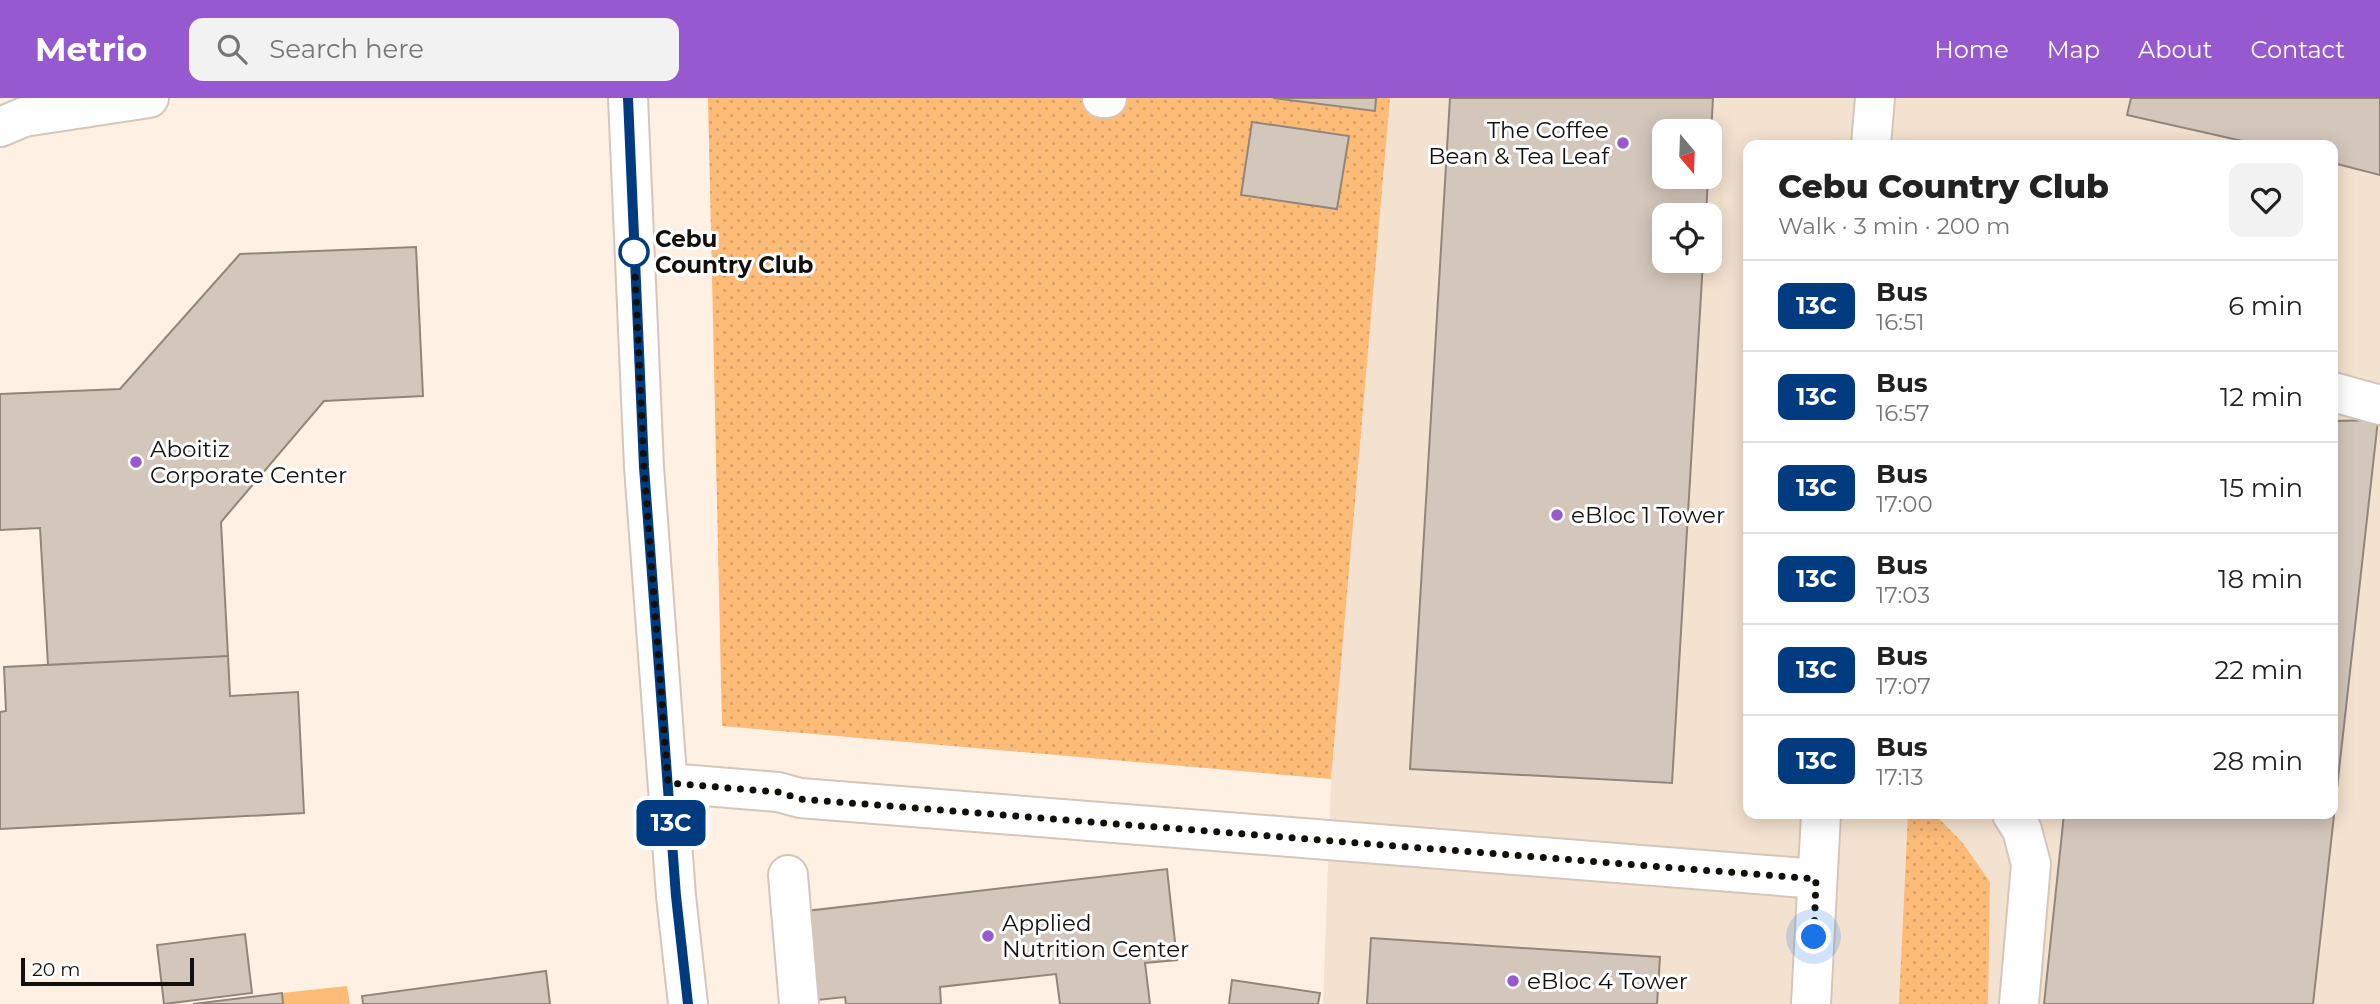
<!DOCTYPE html>
<html lang="en">
<head>
<meta charset="utf-8">
<style>
  :root { --surface:#fff; --page:#f2f2f2; --text:#222; --muted:#767676; --line:#e0e0e0; --accent:#9659d0 }
  body { margin:0; font-family:Montserrat,sans-serif; background:var(--page); color:var(--text); height:100vh; display:flex; flex-direction:column; font-size:26px; white-space:nowrap }
  * { box-sizing:border-box; margin:0 }
  p { font-size:23px; color:var(--muted) }
  .icon { flex:none; width:38px; height:38px; fill:none; stroke:currentColor; stroke-width:2; stroke-linecap:round; stroke-linejoin:round }
  .map { position:relative; flex:1; overflow:hidden }
  .side { position:absolute; left:1743px; top:42px; width:595px; height:679px; display:flex; flex-direction:column; background:var(--surface); border-radius:14px; box-shadow:0 4px 18px #0003 }
  .side>* { flex:none }
  .badge { padding:0 14px; border-radius:10px; font-size:24px; line-height:46px }
  .needle { width:46px; rotate:161deg }
  .controls { position:absolute; left:1652px; top:21px; display:grid; gap:14px }
  .controls a { display:grid; place-items:center; width:70px; height:70px; border-radius:14px; background:var(--surface); box-shadow:0 4px 18px #0003; font-size:35px }
  .scale { position:absolute; left:21px; bottom:18px; width:173px; box-sizing:border-box; padding-left:7px; border:4px solid #130f0b; border-top:0; font-size:19px; line-height:24px; white-space:nowrap; color:#130f0b; -webkit-text-stroke:5px #fff; paint-order:stroke }
  .you { position:absolute; width:35px; height:35px; margin:-18px; border:5px solid #fff; border-radius:50%; background:#1a73e8; box-shadow:0 0 0 10px #1a73e833 }
  .map>.badge { position:absolute; translate:-50% -50%; box-shadow:0 0 0 4px #fff }
  .round { display:grid; place-items:center; flex:none; width:74px; height:74px; border-radius:14px; background:var(--page) }
  .headline { display:flex; align-items:center; justify-content:space-between; height:119px; padding:0 35px }
  h1 { font-size:33px; font-weight:800; line-height:52px }
  ul { padding:0; list-style:none }
  li { display:flex; align-items:center; gap:21px; height:91px; padding:0 35px; border-top:2px solid var(--line) }
  li div { flex:1 }
  li b { display:block; font-size:26px }
  li em { font-style:normal }
  li .badge { min-width:77px; font-weight:700; text-align:center }
  header { display:flex; align-items:center; gap:42px; box-sizing:border-box; height:98px; padding:0 35px; background:var(--accent); color:#fff }
  header strong { font-size:33px }
  nav { display:flex; gap:38px; margin-inline-start:auto; font-size:24px }
  .search { width:490px; height:63px; background:var(--page); display:flex; align-items:center; gap:18px; box-sizing:border-box; padding:0 24px; border-radius:14px; color:var(--muted); font-size:26px }
  .map>svg:first-child { display:block }
</style>
</head>
<body>
<header>
<strong>Metrio</strong>
<div class="search"><svg class="icon" aria-label="search" viewBox="0 0 24 24"><circle cx="10" cy="10" r="6"/><path d="M15 15l6 6"/></svg>Search here</div>
<nav><a>Home</a><a>Map</a><a>About</a><a>Contact</a></nav>
</header>
<div class="map">
<svg width="2380" height="906" viewBox="0 0 2380 906">
  <defs>
    <pattern id="grass-dots" width="8" height="8" patternUnits="userSpaceOnUse" patternTransform="scale(1.75)"><rect width="8" height="8" fill="#fcbb77"/><path d="M2 2h.1M6 6h.1" fill="none" stroke="#d7a066" stroke-width="1.8" stroke-linecap="round"/></pattern>
  </defs>
  <rect width="100%" height="100%" fill="#fef1e4"/>
  <path fill="#f4e2d0" fill-rule="evenodd" d="M1390,0H2380V906H1323L1331,681ZM1664,33H1710V79H1664ZM1748,47H2333V716H1748ZM1664,117H1710V163H1664Z"/>
  <path fill="url(#grass-dots)" d="M708,0H1390L1331,681L722,628Z
    M1908,716H1934L1962,744L1990,784L1988,906H1899Z"/>
  <path fill="#fcbb77" d="M347,888L350,906H283L282,895Z"/>
  <path fill="#d3c6ba" stroke="#92867b" stroke-width="2" d="M1273,0H1376L1375,13Z
    M1450,0H1713L1710,54V33H1664V79H1708L1706,117H1664V163H1703L1672,685L1410,671Z
    M2131,0H2380V77L2333,65V47H2260L2127,17Z
    M1252,24L1349,38L1337,111L1241,97Z
    M416,149L423,298L324,303L221,424L228,558L48,567L40,430L0,432V296L120,291L240,156Z
    M2378,322L2313,906H2044L2064,716H2333V323Z
    M228,558L230,598L298,594L304,715L0,731V614L6,613L4,569Z
    M1167,771L1177,862L1145,865L1150,906H1060L1056,876L940,889L941,906H846L845,899L808,903L798,814Z
    M245,836L252,895L164,906L157,847Z
    M1371,840L1660,859L1657,906H1367Z
    M546,873L550,906H363L362,898Z
    M1232,882L1320,895L1318,906H1229Z
    M282,895L283,906H193Z"/>
  <g fill="none" stroke-linecap="round" stroke-linejoin="round">
    <defs>
      <path id="minor" d="M1102,0H1107
        M0,29L24,19L149,0
        M1871,47L1875,0
        M2333,294L2380,307
        M668,685L778,694L800,700L1817,781
        M2012,716L2022,732L2031,766L2019,906
        M788,777L799,906
        M1811,906L1821,716"/>
      <path id="major" d="M628,0L644,369L676,798L688,906"/>
    </defs>
    <use href="#minor" stroke="#d3c6ba" stroke-width="42"/>
    <use href="#major" stroke="#d3c6ba" stroke-width="42"/>
    <use href="#minor" stroke="#fff" stroke-width="38"/>
    <use href="#major" stroke="#fff" stroke-width="38"/>
  </g>
  <g fill="none" stroke-linecap="round" stroke-linejoin="round">
    <defs>
      <path id="line" d="M628,0L644,369L676,798L688,906"/>
    </defs>
    <use href="#line" stroke="#fff" stroke-width="16"/>
    <use href="#line" stroke="#003b80" stroke-width="10"/>
    <path stroke="#130f0b" stroke-width="7" stroke-dasharray="0 12.6" d="M634,154L644,369L668,685L778,694L800,701L1816,781L1814,839"/>
  </g>
  <g fill="#9659d0" stroke="#fff" stroke-width="2.5">
    <circle cx="1623" cy="45" r="7"/>
    <circle cx="136" cy="364" r="7"/>
    <circle cx="1557" cy="417" r="7"/>
    <circle cx="988" cy="838" r="7"/>
    <circle cx="1513" cy="883" r="7"/>
  </g>
  <circle fill="#fff" stroke="#003b80" stroke-width="3.5" cx="634" cy="154" r="14"/>
  <g text-anchor="middle" dominant-baseline="central" stroke-width="6" stroke-linejoin="round" paint-order="stroke">
    <g font-size="23" fill="#130f0b" stroke="#fff" text-anchor="start">
      <text x="1609" y="32" text-anchor="end">The Coffee<tspan x="1609" dy="26">Bean &amp; Tea Leaf</tspan></text>
      <text x="150" y="351">Aboitiz<tspan x="150" dy="26">Corporate Center</tspan></text>
      <text x="1571" y="417">eBloc 1 Tower</text>
      <text x="1002" y="825">Applied<tspan x="1002" dy="26">Nutrition Center</tspan></text>
      <text x="1527" y="883">eBloc 4 Tower</text>
    </g>
    <g font-size="23" font-weight="bold" fill="#130f0b" stroke="#fff" text-anchor="start">
      <text x="655" y="141">Cebu<tspan x="655" dy="26">Country Club</tspan></text>
    </g>
  </g>
</svg>
<div class="controls">
<a><svg class="needle" viewBox="-14 -14 28 28"><path d="M0-13l5 13h-10z" fill="#e53935"/><path d="M0 13l5-13h-10z" fill="#767676"/></svg></a>
<a><svg class="icon" aria-label="locate" viewBox="0 0 24 24"><circle cx="12" cy="12" r="6"/><path d="M12 2v4M12 18v4M2 12h4M18 12h4"/></svg></a>
</div>
<div class="scale">20 m</div>
<div class="you" style="left:1814px;top:839px"></div>
<b class="badge" style="left:671px;top:725px;background:#003b80;color:#fff">13C</b>
<section class="side">
<div class="headline"><div><h1>Cebu Country Club</h1><p>Walk · 3 min · 200 m</p></div><a class="round"><svg class="icon" aria-label="heart" viewBox="0 0 24 24"><path d="M12 20l-8-8c-3-5 5-10 8-4 3-6 11-1 8 4z"/></svg></a></div>
<ul>
<li><span class="badge" style="background:#003b80;color:#fff">13C</span><div><b>Bus</b><p>16:51</p></div><em>6 min</em></li>
<li><span class="badge" style="background:#003b80;color:#fff">13C</span><div><b>Bus</b><p>16:57</p></div><em>12 min</em></li>
<li><span class="badge" style="background:#003b80;color:#fff">13C</span><div><b>Bus</b><p>17:00</p></div><em>15 min</em></li>
<li><span class="badge" style="background:#003b80;color:#fff">13C</span><div><b>Bus</b><p>17:03</p></div><em>18 min</em></li>
<li><span class="badge" style="background:#003b80;color:#fff">13C</span><div><b>Bus</b><p>17:07</p></div><em>22 min</em></li>
<li><span class="badge" style="background:#003b80;color:#fff">13C</span><div><b>Bus</b><p>17:13</p></div><em>28 min</em></li>
</ul>
</section>
</div>
</body>
</html>
